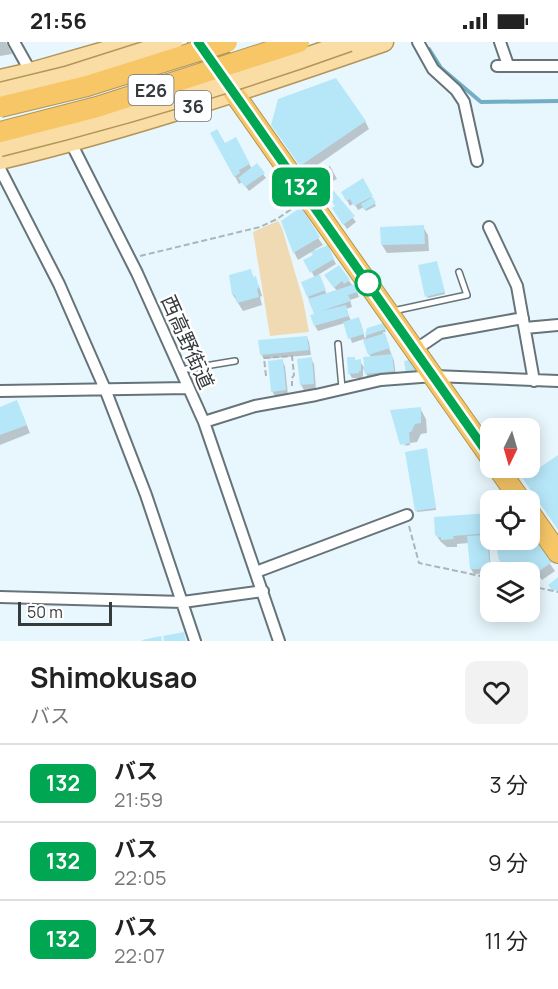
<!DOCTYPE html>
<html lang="ja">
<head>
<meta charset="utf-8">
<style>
  :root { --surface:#fff; --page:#f2f2f2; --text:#222; --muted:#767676; --line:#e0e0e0 }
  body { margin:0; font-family:Manrope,"Noto Sans JP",sans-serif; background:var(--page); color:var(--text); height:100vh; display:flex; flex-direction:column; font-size:22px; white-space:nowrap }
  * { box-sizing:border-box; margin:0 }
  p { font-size:20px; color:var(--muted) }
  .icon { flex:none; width:33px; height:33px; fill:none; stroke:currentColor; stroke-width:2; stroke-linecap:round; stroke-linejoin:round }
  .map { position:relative; height:599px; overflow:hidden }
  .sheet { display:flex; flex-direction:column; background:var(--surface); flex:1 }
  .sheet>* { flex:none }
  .badge { padding:0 12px; border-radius:9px; font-size:21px; line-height:39px }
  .needle { width:39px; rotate:185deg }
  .fabs { position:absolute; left:480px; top:376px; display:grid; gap:12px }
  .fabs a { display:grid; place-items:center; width:60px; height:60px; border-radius:12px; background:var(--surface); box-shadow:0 3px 15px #0003; font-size:30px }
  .scale { position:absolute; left:18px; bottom:15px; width:94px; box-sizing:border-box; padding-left:6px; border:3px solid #353a3d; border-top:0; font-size:16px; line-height:21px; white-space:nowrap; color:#353a3d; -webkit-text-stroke:4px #fff; paint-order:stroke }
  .map>.badge { position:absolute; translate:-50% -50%; box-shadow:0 0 0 3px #fff }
  .round { display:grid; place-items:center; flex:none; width:63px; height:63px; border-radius:12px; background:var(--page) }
  .headline { display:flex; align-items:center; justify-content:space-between; height:102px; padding:0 30px }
  h1 { font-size:28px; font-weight:700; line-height:45px }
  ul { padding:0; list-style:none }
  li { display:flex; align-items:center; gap:18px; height:78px; padding:0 30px; border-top:2px solid var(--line) }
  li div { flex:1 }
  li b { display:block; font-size:22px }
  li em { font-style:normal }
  li .badge { min-width:66px; font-weight:700; text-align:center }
  .status { display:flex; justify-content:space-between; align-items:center; height:42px; padding:0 30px; background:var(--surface); direction:ltr }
  .status svg { height:16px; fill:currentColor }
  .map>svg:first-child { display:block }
</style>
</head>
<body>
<div class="status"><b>21:56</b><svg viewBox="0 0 49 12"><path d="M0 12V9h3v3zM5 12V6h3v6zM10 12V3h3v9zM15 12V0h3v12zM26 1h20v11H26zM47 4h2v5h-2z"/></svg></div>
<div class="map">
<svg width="558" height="599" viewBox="0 0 558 599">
  <rect width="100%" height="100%" fill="#e8f7fd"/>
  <path fill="#efdab4" d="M278,179L282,186L303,258L309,290L270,294L253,190Z"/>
  <path fill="#0003" d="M0,0H6L12,12L0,14Z
    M365,79L369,87L306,131L278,91Z
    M212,92L225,103L235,97L252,127L263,132L266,136L249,149L242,140L239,142Z
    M330,124L337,137L324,143L318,135L327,137L333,133L328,125Z
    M362,138L376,164L366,169L364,165L358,168L354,161L350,164L343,151Z
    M333,150L356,180L347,187L336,171Z
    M423,185L428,193L429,209L387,211L382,203V187Z
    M318,196L323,203L314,208L315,210L327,205L336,222L318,233L327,253L337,249L329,239H349L357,249L359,255L350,258L352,265L346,267L351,279L361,282L365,297L369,287L384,285L386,290H383L394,319L396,334L369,337L363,326V334L361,336H352L349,331L354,316L356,319H360L366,329L371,316L364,297L352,301L345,281L318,289L315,284L312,274L315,273L303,241L315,236L306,219L315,214L313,209L298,218L294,210Z
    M437,222L445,252L428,256L427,254Z
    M250,229L259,244L262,254L260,255L262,263L243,269L233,253Z
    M307,295L309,300L311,313L264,317L261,312Z
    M311,317L314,322L316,347L304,348L301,343L299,318Z
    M282,319L285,324L288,353L275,354L272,349Z
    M17,360L30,391L0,403V366Z
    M420,366L426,377L427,391L421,392L417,400L410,401V403L403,404L406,403L403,401Z
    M427,410L436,468L417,470L416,468Z
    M488,473L490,477V498L494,499H489L491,531L474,532L471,527L469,501L457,502V505H447L441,500L436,493Z
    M530,493L555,529L542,538L535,529L533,530L537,537L530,542V531H510L497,498H530Z"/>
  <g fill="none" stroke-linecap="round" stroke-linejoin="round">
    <path stroke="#72afc5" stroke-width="4" d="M429,7L441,26L481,60L558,59"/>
  </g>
  <path fill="#b6e7f9" d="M336,36L366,79L300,124L271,83L278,57Z
    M217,87L225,101L236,95L250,122L239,128L240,131L234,135L210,91Z
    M257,121L265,131L245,145L238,136Z
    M324,129L329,137L321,142L316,134Z
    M363,136L373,154L354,164L350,157L346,159L341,150Z
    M333,148L355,174L343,183L332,166L335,164L326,153Z
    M373,155L376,161L364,168L361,162Z
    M301,165L320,195L293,211L281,179Z
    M424,183L425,202L381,203L380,185Z
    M328,203L334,217L310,231L303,218L313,213L311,210Z
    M437,219L445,250L425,255L418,223Z
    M339,223L350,238L344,242L342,239L334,246L324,233Z
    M251,227L253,235L256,234L259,246L257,247L259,255L237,261L235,253H232L229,233Z
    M318,233H320L326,248L307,255L301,240Z
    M355,242L358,250L348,253L351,259L321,269L346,263L349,274L314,284L310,273L314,272L308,257Z
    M178,258L180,265L173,267L171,260Z
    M359,275L364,292L348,297L343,280Z
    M384,281L386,287L365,294L367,286Z
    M385,291L390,306L368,313L363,298Z
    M307,294L309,308L260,313L258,298Z
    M392,312L394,329L365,332L363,315Z
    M312,315L314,342L300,343L297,317Z
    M347,315H355V318L361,317V329H359V331L348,332Z
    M283,317L286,348L271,350L268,319Z
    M409,318L418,330L417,332H406L404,319Z
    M17,358L27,383L0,393V365Z
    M421,365V381L415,382L411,390H409L410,401L400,403L390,368Z
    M427,406L436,466L415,469L405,410Z
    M558,413V488L523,437Z
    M489,471L490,491L453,494L454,497L441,498V495H437V493H435L434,475Z
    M530,490L552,520L530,536V531H508L499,518L497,509L500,507L496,498H530Z
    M487,493L490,527H470L467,494Z
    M558,535V549L552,548L548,543Z
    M184,590L186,599H164L163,594Z
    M161,594L162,599H142V598Z"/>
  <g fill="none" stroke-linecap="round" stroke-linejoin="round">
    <defs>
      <path id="lane" d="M393,269L467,253L459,230
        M338,302L342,346
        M181,328L235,319"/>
      <path id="street" d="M14,0L33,34
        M418,0L433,27L456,48L464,60L477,119
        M500,0L508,23
        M497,24H558
        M69,97L137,231L204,380L279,599
        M0,127L59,242L105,347L146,453L195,599
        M489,185L517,244L534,339
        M525,286L558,283
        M415,308L440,291L523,276
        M0,349L188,346
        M204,380L255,364L316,353L381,338L434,334L558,339
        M256,530L407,473
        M0,555L183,560L263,549"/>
      <path id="primary" d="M0,37L31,30L136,0
        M0,118C130,87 257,44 384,0"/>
      <path id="highway" d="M198,0L490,415
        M498,426L521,459
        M530,471L558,511"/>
    </defs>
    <use href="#lane" stroke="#667479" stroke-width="8"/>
    <use href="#street" stroke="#667479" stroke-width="14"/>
    <use href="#primary" stroke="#b29558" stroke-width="21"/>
    <use href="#highway" stroke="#b29558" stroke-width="22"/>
    <path stroke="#aab6bb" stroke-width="2" stroke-dasharray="6 3" stroke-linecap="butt" d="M140,214L260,185L277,177L296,164
      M266,334L264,316L292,314L294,333L292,336V344
      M409,484L419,521L490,536
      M530,544L558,550"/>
    <use href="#lane" stroke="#fff" stroke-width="5"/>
    <use href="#street" stroke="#fff" stroke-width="10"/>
    <use href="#primary" stroke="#fadda4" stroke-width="18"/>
    <use href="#highway" stroke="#f6c667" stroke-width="20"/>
    <defs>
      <path id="primary-bridge" d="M0,50L66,34L173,0
        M0,105C118,76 235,41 349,0"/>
      <path id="highway-bridge" d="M0,65L87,44L227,0
        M0,90L97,65L299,0"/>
    </defs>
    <use href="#primary-bridge" stroke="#b29558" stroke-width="21" stroke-linecap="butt"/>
    <use href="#highway-bridge" stroke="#b29558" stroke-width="22" stroke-linecap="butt"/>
    <use href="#primary-bridge" stroke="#fadda4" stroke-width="18"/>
    <use href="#highway-bridge" stroke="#f6c667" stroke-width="20"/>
  </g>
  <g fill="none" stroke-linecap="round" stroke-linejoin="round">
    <defs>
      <path id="line" d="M198,0L490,415"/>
    </defs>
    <use href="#line" stroke="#fff" stroke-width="14"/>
    <use href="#line" stroke="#00a651" stroke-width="9"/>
  </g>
  <circle fill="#fff" stroke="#00a651" stroke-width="3" cx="368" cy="241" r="12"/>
  <g text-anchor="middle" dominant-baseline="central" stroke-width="5" stroke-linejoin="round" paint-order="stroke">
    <g fill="#fff" stroke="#727577" stroke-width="1.5">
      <rect x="128.5" y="33" width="45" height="30" rx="4.5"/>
      <rect x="175" y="49" width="36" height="30" rx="4.5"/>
    </g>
    <g font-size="18" font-weight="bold" fill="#353a3d">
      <text x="151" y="48">E26</text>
      <text x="193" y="64">36</text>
    </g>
    <g font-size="20" fill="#353a3d" stroke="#fff">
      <text transform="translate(188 300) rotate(66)">西高野街道</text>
    </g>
  </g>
</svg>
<div class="fabs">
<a><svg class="needle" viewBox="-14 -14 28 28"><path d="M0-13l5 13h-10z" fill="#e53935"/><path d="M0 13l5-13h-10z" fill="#767676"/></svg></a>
<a><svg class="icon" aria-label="locate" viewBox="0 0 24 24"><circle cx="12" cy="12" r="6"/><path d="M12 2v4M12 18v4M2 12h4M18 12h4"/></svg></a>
<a><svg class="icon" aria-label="layers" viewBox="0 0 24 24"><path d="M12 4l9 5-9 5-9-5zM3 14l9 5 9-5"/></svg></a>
</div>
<div class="scale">50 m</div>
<b class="badge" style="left:301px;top:145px;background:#00a651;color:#fff">132</b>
</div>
<section class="sheet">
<div class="headline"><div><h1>Shimokusao</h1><p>バス</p></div><a class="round"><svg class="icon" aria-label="heart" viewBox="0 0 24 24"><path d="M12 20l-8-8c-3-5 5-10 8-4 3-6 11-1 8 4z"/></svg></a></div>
<ul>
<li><span class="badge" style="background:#00a651;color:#fff">132</span><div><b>バス</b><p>21:59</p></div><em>3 分</em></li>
<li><span class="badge" style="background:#00a651;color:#fff">132</span><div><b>バス</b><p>22:05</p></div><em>9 分</em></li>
<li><span class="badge" style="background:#00a651;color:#fff">132</span><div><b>バス</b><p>22:07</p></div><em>11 分</em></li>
</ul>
</section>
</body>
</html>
